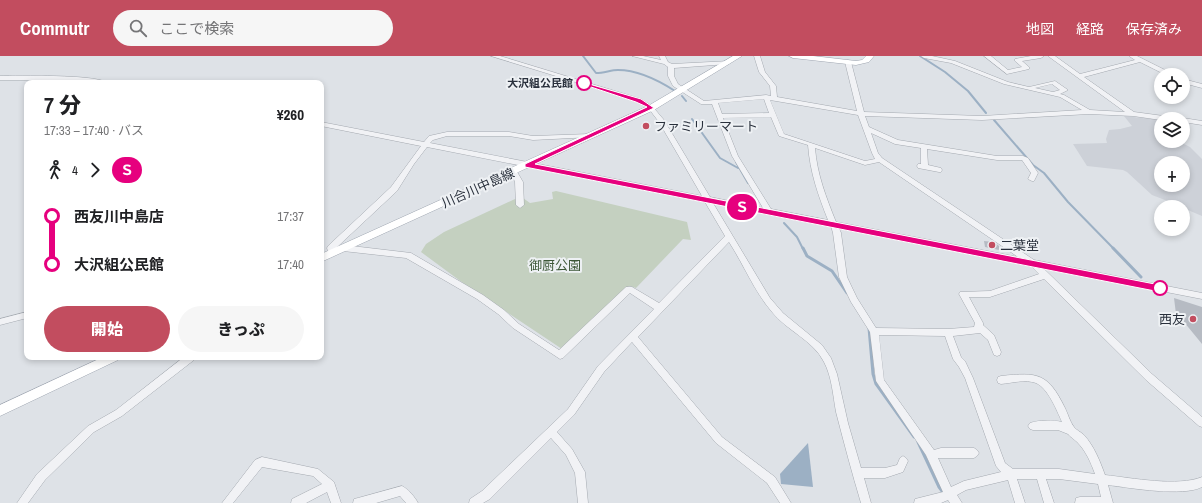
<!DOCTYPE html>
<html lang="ja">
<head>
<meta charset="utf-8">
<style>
  :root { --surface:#fff; --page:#f6f6f6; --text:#202124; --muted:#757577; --accent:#c24d5f }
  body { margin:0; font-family:"Archivo Narrow","Noto Sans JP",sans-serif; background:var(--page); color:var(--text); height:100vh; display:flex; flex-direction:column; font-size:15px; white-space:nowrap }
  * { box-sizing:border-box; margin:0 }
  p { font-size:13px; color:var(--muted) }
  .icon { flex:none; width:22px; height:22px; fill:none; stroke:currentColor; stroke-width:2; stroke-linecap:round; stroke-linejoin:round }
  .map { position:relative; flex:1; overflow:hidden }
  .panel { position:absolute; left:24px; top:24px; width:300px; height:280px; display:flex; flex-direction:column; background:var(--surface); border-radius:8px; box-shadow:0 2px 6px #0003 }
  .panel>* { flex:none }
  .badge { padding:0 8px; border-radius:13px; font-size:14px; line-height:26px }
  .fabs { position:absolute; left:1154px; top:12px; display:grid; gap:8px }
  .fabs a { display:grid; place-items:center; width:36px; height:36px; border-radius:50%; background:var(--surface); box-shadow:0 2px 6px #0003; font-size:20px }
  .map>.badge { position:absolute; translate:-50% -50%; box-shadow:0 0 0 2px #fff }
  .legs { display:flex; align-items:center; gap:6px; height:44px; padding:0 20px; font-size:13px }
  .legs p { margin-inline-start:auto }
  .headline { display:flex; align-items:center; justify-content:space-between; height:68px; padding:0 20px }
  h1 { font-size:22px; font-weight:800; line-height:30px }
  .action { display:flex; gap:8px; margin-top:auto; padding:8px 20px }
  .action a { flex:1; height:46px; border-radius:24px; background:var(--accent); color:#fff; font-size:16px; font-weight:800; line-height:46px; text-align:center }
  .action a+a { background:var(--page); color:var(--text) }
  ul { padding:0 20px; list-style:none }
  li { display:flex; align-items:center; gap:14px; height:48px; font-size:15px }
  li i { display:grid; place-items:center; width:6px; height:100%; margin:0 5px; background:currentColor }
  li i::after { content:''; width:10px; height:10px; margin:-5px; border:3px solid; border-radius:50%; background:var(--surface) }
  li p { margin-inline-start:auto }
  li:first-child i { background:linear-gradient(#0000 50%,currentColor 0) }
  li:last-child i { background:linear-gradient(currentColor 50%,#0000 0) }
  header { display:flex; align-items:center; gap:24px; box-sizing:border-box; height:56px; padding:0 20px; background:var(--accent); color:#fff }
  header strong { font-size:19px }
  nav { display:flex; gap:22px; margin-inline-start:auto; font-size:14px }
  .search { width:280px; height:36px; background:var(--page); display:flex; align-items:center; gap:10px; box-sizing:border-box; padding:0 14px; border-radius:22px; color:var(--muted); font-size:15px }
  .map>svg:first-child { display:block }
</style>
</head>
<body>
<header>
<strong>Commutr</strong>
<div class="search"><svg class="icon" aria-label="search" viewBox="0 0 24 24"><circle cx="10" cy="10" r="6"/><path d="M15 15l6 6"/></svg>ここで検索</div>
<nav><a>地図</a><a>経路</a><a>保存済み</a></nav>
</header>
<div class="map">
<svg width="1202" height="447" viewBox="0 0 1202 447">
  <rect width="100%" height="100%" fill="#dee2e7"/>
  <path fill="#cdd1d8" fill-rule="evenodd" d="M1124,60L1161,64V85H1178L1190,91L1202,103V160L1183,152V151L1152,139L1127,116L1123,114L1087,110L1073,88L1107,87L1106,83L1109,74L1120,73L1132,70ZM1161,107H1183V129H1161Z"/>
  <path fill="#c4d0c0" d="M556,135L687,166L691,184L683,183L636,232L629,230L562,293L463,227L421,196L426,188L444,176L515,143L523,142L530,147L553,143L552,136Z"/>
  <path fill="#9cb0c4" d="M808,387L813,431L781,428L780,418Z"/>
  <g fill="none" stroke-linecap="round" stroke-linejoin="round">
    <path stroke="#9cb0c4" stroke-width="2" d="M583,0L596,17C604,17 611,14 618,14C639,14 658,24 675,35
      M920,0L945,16L968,35L986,57
      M682,40L686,45
      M692,63L720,102L738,112
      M994,64L1033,109L1044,117L1068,146L1114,193
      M736,106L748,127
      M784,167L797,181L803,193"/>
    <path stroke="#9cb0c4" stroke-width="3" d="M803,192L807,200L832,215L847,237
      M1113,192L1141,221
      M869,272L873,318L876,328L914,381
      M918,386L939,431L945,439"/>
  </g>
  <path fill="#b6bbc3" d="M984,185L994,186L999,190V194L985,191Z
    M1174,242L1202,251V288L1184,266L1183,260L1176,258Z"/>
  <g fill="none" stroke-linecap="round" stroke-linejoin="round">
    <defs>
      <path id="minor" d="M491,0H500L641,43L653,51L664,64L710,141L763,152L732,100L712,48H701L673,30L668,20V11L664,8L632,0H643L661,4L659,0H665L668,6L672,8L730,5V7L728,8L674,12V20L678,28L704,45L766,39L771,40L770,30L759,16L754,0H760L765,16L776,30L777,41L857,55L845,6L848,4L851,6L864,56L982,60L1082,54L1060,41L1004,28L951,7L924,2L921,0H932L955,5L1008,26L1029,31L1055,25L1068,34L1060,38L1064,39L1090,54L1125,56L1048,0H1055L1080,18L1135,4L1129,0H1137L1173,18L1174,19H1166L1140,6L1084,21L1134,56L1171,61L1174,63L1161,64L1133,60L1089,58L982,64L865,60L869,71L898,84L997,100H1023L1028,102L1038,117L1034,125H1032L1028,123L1031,117L1022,104H997L927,93L928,109L941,112L942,114L941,116H939L918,112L917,110L918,108H921V92L895,88L871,77L878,97L882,102L1034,204L1202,237V243L1043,212L1152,318L1202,361V371L1199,370L1146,324L1044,223L990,241H969L983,267V269L994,279L1001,296L1000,299L997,300L994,299L988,284L980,277L953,280L961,301L965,305L973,322L1005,407L1013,413H1059L1095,418C1091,407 1086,395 1077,386C1074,383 1070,381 1068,378L1058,374H1033L1030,373L1028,370L1030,367C1039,364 1053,364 1062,366C1057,355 1048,332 1036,327C1025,323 1012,327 1001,328L998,327L997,324L998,321L1001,320C1038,316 1048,317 1065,352C1068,358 1070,366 1074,371C1076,374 1081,376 1084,379C1094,390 1100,405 1105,419C1132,422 1178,431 1202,421V431C1183,441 1131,432 1108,429L1113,447H1075L1076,442L1080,441H1101L1098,428L1059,423H1046L1054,447H1044L1037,423H1017L1025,447H1015L1008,424L966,434L957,439L962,447H950L948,444L941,447H914L915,443L943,436L926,399L876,325L870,276L851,246L839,221L833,177L831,170L713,147L770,242L783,257L822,289L831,302L837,318L848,367L861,412H885L897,409L900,402L903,400L906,402L908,405L903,416L885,422H864L871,447H861C852,417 844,387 836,356C833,340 832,321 824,306C813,284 787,275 772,256C754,235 744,209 729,186L638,281L722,381L775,421L791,447H780L767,427L716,387L632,286L604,316L574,359L557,376L572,393L585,416L588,447H578L575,417L566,399L551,382L490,443L483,447H469L470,443L482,435L568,353L598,310L654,253L630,237L563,302L560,303L513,272L498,258L477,243L406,202L343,195L339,192L340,190L343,189L411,197L483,239L504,254L519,268L559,294L626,231H632L659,247L725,180L705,146L427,91L414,108L397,135L335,193L336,197L335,199H329L327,192L328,190L391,131L421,90L321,70V66L424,86L429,80L447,76H509L533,80L590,78L592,79V81L533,84L509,80H447L433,84L430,87L702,140L659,66L649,53L637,45ZM1052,28L1060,34L1053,36L1035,32ZM764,43L769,57L722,58L718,47ZM770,44L858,59L872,97L875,103L865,105L784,78ZM771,61L779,80L808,89C810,116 818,139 828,164L771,153L738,100L723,62ZM815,92L865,109L879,106L1018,201L836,166C826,141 817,118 815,92ZM839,172L1030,209L1039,218L990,235L960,236L959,238L975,267L974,271L948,273L876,272L857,242L847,221L841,177ZM879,279L945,280L953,303L959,311L965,322L996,410L1001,416L964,425L951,431L938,402H974L977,400L979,397L977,394L974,392H941L934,394L884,324Z
        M984,0H991L1008,14L1022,11L1015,5V3L1031,0H1044L1041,2L1022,5L1029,11V13L1007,18Z
        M0,20C19,20 95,18 108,27L52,24H0Z
        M1183,23L1202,28V32L1183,27Z
        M1183,62L1202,65V69L1183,66V63H1180Z
        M512,114H516L523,126L524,149L520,152L516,149L515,126L511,116Z
        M27,256V262L0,269V263Z
        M184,301H195L194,304L122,360L94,376L45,424L28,447H17L37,418L88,370L116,354Z
        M262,401L318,413L334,426L341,447H331L327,436L306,447H291L292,443L322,428L313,420L262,411L233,447H222L255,404Z
        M402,430C408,433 415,441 418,447H406L400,440L376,447H353L354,443L358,442Z"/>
      <path id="major" d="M733,0H742L654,54L321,206V198L648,50Z
        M789,0H813L856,5L862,4L866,0H874L869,6L856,9L793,2Z
        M103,301H119L118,304L0,360V349Z"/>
    </defs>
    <use href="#minor" stroke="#a4a9b0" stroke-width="1"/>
    <use href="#major" stroke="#9fa6b1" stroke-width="1"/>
    <use href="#minor" fill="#f1f2f5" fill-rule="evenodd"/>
    <use href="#major" fill="#fff" fill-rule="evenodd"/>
  </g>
  <path fill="#e6007e" stroke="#fff" d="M582,26L641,43L654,52L535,108L1160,229L1164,232L1160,236L525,111V108L647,51L636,46L582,28Z"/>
  <g fill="#fff" stroke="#e6007e" stroke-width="2">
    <circle cx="584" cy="27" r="7"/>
    <circle cx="1160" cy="232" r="7"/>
  </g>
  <g fill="#c24d5f" stroke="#eef1f4" stroke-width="1.5">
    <circle cx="646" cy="70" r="4"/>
    <circle cx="992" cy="189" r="4"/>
    <circle cx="1193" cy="263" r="4"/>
  </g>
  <g text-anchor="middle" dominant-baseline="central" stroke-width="4" stroke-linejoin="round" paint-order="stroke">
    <g font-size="11" font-weight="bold" fill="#29303c" stroke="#eef1f4" text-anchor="end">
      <text x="573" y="27">大沢組公民館</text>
    </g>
    <g font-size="13" fill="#29303c" stroke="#eef1f4" text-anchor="start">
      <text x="654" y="70">ファミリーマート</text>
      <text x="1000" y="189">二葉堂</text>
      <text x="1185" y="263" text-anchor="end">西友</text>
    </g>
    <g font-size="13" fill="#29303c" stroke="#eef1f4">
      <text transform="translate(478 132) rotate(-24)">川合川中島線</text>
    </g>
    <g font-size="13" fill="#3d5737" stroke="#eef1f4">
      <text x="555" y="209">御厨公園</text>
    </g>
  </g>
</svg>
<div class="fabs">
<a><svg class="icon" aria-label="locate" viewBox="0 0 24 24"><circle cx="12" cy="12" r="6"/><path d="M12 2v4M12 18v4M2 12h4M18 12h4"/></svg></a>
<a><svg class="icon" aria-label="layers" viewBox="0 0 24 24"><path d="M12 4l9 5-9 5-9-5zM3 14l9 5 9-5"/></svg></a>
<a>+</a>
<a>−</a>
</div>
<b class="badge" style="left:742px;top:151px;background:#e6007e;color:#fff">Ｓ</b>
<section class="panel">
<div class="headline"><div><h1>7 分</h1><p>17:33 – 17:40 · バス</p></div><b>¥260</b></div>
<div class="legs"><svg class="icon" aria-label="walk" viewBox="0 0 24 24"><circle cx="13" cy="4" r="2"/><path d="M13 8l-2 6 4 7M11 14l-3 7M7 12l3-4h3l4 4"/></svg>4<svg class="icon" aria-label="forward" viewBox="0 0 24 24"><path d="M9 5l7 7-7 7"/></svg><b class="badge" style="background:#e6007e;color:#fff">Ｓ</b></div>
<ul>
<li><i style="color:#e6007e"></i><b>西友川中島店</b><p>17:37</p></li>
<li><i style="color:#e6007e"></i><b>大沢組公民館</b><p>17:40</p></li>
</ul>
<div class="action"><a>開始</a><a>きっぷ</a></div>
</section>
</div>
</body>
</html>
